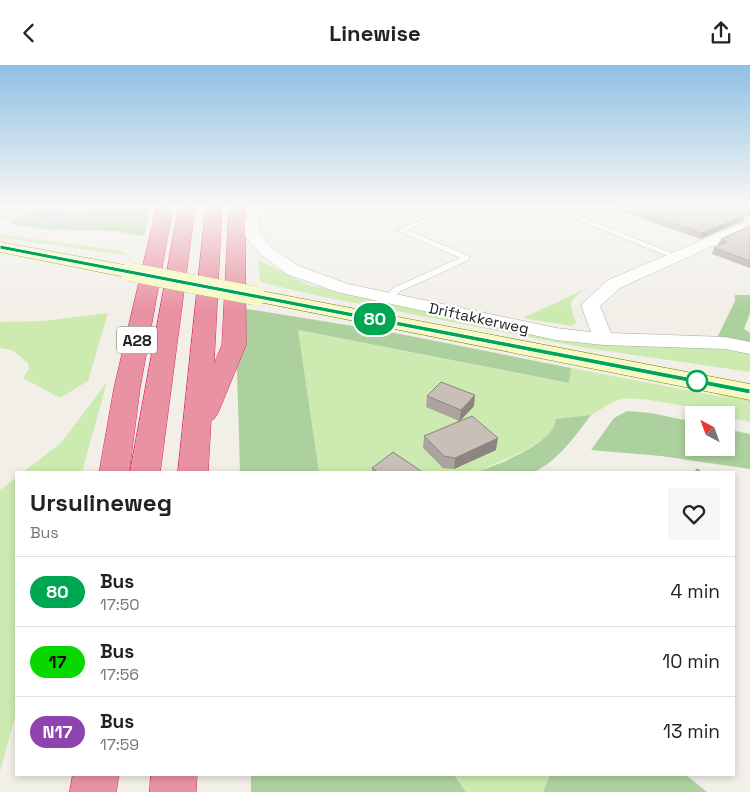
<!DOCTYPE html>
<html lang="en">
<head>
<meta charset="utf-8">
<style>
  :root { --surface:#fff; --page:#f6f6f6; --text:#222; --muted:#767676; --line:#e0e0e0 }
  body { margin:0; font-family:"Space Grotesk",sans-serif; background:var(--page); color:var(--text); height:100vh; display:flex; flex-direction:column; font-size:19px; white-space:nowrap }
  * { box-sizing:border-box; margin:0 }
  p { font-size:16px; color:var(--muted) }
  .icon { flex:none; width:28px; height:28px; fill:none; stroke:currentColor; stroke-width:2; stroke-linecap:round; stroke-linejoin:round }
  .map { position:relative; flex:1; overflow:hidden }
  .drawer { position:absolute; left:15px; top:406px; width:720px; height:305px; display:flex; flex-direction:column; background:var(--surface); border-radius:0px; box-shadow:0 2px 8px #0003 }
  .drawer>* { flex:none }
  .badge { padding:0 10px; border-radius:16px; font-size:18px; line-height:32px }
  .needle { width:32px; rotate:319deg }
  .controls { position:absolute; left:685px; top:341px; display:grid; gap:10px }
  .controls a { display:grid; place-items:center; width:50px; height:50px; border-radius:0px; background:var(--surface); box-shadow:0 2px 8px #0003; font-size:25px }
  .map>.badge { position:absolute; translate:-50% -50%; box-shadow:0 0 0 2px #fff }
  .round { display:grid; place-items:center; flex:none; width:52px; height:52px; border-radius:0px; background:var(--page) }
  .overview { display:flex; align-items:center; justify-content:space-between; height:85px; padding:0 15px }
  h1 { font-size:24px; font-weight:600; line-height:38px }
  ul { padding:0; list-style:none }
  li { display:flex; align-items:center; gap:15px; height:70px; padding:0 15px; border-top:1px solid var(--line) }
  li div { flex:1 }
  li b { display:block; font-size:19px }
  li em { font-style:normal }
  li .badge { min-width:55px; font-weight:700; text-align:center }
  header { display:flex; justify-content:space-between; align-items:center; height:65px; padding:0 15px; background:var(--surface); font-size:22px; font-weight:600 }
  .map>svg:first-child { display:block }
</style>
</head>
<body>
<header><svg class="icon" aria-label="back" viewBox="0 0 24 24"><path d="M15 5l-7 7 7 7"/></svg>Linewise<svg class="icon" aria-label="share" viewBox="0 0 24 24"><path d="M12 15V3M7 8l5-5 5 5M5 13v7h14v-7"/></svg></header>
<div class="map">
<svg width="750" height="727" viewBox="0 0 750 727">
  <rect width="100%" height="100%" fill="#f2efe9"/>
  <path fill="#cdebb0" d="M0,142H35L12,156L0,155Z
    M0,169L118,185L130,191L0,173Z
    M258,195L309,220L502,261L722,282L750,288V307L580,282L319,231L260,217Z
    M583,225C566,240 570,238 576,258L572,261L523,253Z
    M108,248L88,316L60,333L23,313L29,304L28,298L12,285L0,283V257L43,256Z
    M297,265L568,318L571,303L728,333L715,329L716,326L750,334V357C722,351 650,330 622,334C609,337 602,345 591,350C581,354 566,353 556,354L555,360L547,372L526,385L477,407H319Z
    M107,317L82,407H23L61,378Z
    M16,413V648L0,707V425Z
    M454,710H550L543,727H466Z"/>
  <path fill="#add19e" d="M38,142H73L33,159L32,162L9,158Z
    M114,142H151L144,171L114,166L43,164Z
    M735,230H750V248L744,264L750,268V278L717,273L735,236Z
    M235,242L390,267L571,303L569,318L298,265L319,407H240Z
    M627,346L651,348L694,357V382H726V364L750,369V404L661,391L591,385L614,353Z
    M591,350C578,368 551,405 528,408C512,409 494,408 477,407C498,399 554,379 556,354Z
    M251,710H454L466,727H251Z
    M550,710H686L707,727H543Z"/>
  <path fill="#aad3df" d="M73,142H114L43,164L32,162V159Z"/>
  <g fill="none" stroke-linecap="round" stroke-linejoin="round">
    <defs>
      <path id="lane" d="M453,142H463L407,165L469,191V195L399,227L391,236H385L384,234L393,223L460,193L397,165Z
        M545,142H555L682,192L675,194Z
        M743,149L750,153V159L740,151Z"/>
      <path id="street" d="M248,142H262L259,157L261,170L272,183L299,201L348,219L556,263L591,267L581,240L608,215L750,155V164L620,223L600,241L611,268L725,272L750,277V289L725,284L604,280L556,275L337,227L287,209L260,189L245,171V157Z"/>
      <path id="secondary" d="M0,177L130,201L137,203L140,207L137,211L130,213L0,187Z
        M256,225L750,319V335L249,235L246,231L249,227Z"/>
      <path id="highway" d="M157,142H173L140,323L129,408H99L114,323Z
        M179,142H195L160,408H130Z
        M206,142H222L214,299L222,280L229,142H245L246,280L218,348L214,354L211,355L208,408H178Z
        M73,710H119L116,727H70Z
        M151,710H197L196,727H150Z"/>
    </defs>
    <use href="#lane" stroke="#a9a9a9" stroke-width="1"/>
    <use href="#street" stroke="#a9a9a9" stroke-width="1"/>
    <use href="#secondary" stroke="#707d05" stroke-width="1"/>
    <use href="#highway" stroke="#dc2a67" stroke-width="1"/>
    <use href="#lane" fill="#fff" fill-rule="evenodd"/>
    <use href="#street" fill="#fff" fill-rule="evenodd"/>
    <use href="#secondary" fill="#f7fabf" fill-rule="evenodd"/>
    <use href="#highway" fill="#e892a2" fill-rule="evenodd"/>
    <defs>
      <path id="secondary-bridge" d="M130,207L256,231"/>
    </defs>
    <use href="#secondary-bridge" stroke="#707d05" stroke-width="19" stroke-linecap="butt"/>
    <use href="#secondary-bridge" stroke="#f7fabf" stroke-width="19"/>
  </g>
  <path fill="#aba49e" d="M610,142H750V151L743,148V156L700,174Z
    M750,161V203L712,189L714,183L719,181L718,180L721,174Z
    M427,331L474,341L460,356L496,385L454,404L443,403L423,383L424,371L459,356L426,342Z
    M372,403L424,408H372Z"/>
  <path fill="#8b8681" d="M745,150L743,156L700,174L702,168Z
    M475,330L474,341L459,357L461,345Z
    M498,373L496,385L454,404L455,393Z"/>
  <path fill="#c7bfb8" stroke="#8b8681" d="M627,142H743L740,145L745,150L702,168Z
    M750,161V196L714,183L727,177L721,174Z
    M441,317L475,330L461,345L427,331Z
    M472,351L498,373L455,393L444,391L424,371Z
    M393,387L424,408H379L372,403Z
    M697,404L703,408H694Z"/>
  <linearGradient id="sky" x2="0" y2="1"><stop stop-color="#8fc0e4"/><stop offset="0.58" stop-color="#f9f8f5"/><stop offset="1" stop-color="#f9f8f5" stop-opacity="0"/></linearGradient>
  <rect width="750" height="244" fill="url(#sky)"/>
  <path fill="#00a651" stroke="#fff" d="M0,180L750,324V329L0,184Z"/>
  <circle fill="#fff" stroke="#00a651" stroke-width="2.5" cx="697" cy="316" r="10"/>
  <g text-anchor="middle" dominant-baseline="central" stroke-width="4.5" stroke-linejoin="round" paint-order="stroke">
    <g font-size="15" fill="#222" stroke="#fff">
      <text transform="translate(479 253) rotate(12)">Driftakkerweg</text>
    </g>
    <rect fill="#fff" stroke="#646464" stroke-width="1" x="117" y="261.5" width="40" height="27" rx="4"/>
    <g font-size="16" font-weight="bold" fill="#222">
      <text x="137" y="275">A28</text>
    </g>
  </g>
</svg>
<div class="controls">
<a><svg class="needle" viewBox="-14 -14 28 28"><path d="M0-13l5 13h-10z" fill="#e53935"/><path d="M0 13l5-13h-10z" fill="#767676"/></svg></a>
</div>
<b class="badge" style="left:375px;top:254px;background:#00a651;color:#fff">80</b>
<section class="drawer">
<div class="overview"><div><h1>Ursulineweg</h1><p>Bus</p></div><a class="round"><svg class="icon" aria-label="heart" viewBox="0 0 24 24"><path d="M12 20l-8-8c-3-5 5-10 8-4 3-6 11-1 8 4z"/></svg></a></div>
<ul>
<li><span class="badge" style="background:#00a651;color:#fff">80</span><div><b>Bus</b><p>17:50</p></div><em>4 min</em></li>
<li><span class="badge" style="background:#09d700;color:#111">17</span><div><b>Bus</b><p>17:56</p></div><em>10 min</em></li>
<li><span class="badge" style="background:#8e44ad;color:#fff">N17</span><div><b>Bus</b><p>17:59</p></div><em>13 min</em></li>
</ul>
</section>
</div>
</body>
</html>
